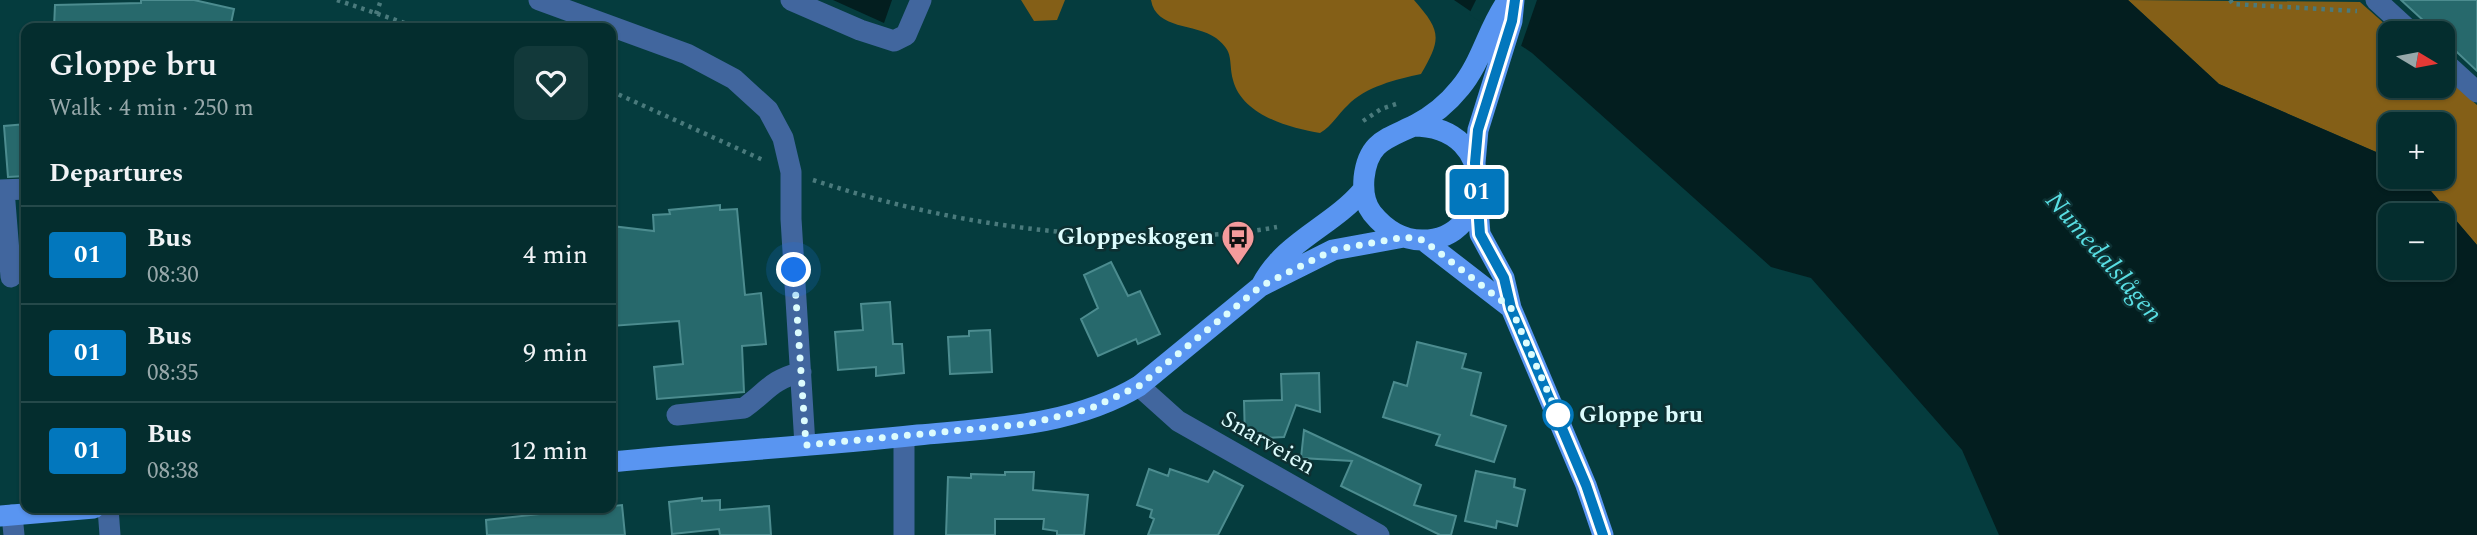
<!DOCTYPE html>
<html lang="en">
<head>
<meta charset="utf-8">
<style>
  :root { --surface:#042d2e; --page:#12393a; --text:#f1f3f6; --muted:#97a8aa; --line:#25494a }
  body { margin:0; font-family:Spectral,serif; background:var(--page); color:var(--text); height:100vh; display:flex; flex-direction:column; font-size:26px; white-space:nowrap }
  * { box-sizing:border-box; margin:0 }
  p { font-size:23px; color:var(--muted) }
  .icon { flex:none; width:38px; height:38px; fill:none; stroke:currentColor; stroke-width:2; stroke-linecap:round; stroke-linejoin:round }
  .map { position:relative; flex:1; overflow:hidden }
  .sheet { position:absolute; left:21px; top:23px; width:595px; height:490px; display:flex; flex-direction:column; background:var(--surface); border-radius:14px; box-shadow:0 2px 5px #0004,0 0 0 2px var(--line) }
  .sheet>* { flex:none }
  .badge { padding:0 14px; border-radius:5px; font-size:24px; line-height:46px }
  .needle { width:46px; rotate:100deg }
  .fabs { position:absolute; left:2378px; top:21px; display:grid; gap:14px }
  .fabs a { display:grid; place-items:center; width:77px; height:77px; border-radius:14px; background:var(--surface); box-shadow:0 2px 5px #0004,0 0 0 2px var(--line); font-size:35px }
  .you { position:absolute; width:35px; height:35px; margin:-18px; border:5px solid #fff; border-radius:50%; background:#1a73e8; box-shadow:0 0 0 10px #1a73e833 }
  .map>.badge { position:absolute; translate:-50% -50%; box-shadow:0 0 0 4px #fff }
  h2 { padding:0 28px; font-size:26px; line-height:63px }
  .round { display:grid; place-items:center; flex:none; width:74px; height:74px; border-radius:14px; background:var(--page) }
  .head { display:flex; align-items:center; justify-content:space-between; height:119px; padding:0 28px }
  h1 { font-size:33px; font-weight:600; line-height:52px }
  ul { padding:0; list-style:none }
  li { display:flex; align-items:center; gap:21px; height:98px; padding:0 28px; border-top:2px solid var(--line) }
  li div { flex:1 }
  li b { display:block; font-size:26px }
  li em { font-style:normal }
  li .badge { min-width:77px; font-weight:700; text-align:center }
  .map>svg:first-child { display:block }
</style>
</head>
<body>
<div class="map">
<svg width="2477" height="535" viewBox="0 0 2477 535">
  <rect width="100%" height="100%" fill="#053c3e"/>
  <path fill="#845f17" d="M1021,0H1065L1057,20L1034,21Z
    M1151,0H1414C1441,31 1442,38 1421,74C1397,79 1365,87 1348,105C1337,115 1333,125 1320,133C1289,128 1242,115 1233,80C1228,60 1235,53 1216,38C1195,23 1156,30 1151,0Z
    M2128,0L2360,2L2395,33H2390V86H2443V75L2477,105V245L2419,177H2443V124H2390V158L2219,84Z"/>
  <path fill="#031e1f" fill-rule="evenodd" d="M833,0H892L884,23Z
    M1454,0H2128L2219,84L2390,158V177H2419L2477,245V535H1999L1962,450L1811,278L1771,267L1532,53ZM2390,215H2443V268H2390Z"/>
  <path fill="#053c3e" d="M1476,0H1537L1520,49L1469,14Z"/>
  <path fill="#27696c" stroke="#4c8c8f" stroke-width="2" d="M141,0H194L234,9L230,28H54L55,5L141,3Z
    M2401,0H2477V71L2443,39V33H2437Z
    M26,124V176L8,177L4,126Z
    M720,205V210L737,209L745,295L761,293L766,344L742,346L744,392L657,399L654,367L683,364L679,321L611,326V296L617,295L611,226L654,231L653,215L670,214L669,210Z
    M1111,262L1128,296L1140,291L1160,334L1138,344L1136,339L1098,356L1081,319L1098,308L1084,275Z
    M890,302L893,344H902L904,373L876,376V367L838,370L835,332L863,330L861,304Z
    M990,330L992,372L950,374L948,337L969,336V331Z
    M1417,342L1466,354L1462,368L1481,373L1471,415L1506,426L1494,462L1436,445L1440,435L1383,417L1394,382L1407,386Z
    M1319,373L1320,412L1296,405L1284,437L1245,439L1244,401L1282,400L1281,374Z
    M1304,430L1421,485L1414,505L1456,516L1451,535H1440L1341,486L1352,461L1301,458Z
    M1149,469L1168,476L1170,469L1208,482L1214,471L1243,486L1218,535H1148L1154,519L1150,517L1152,510L1137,505Z
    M1476,471L1515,479L1514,487L1525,490L1517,526L1497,521L1496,528L1465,521Z
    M1005,472H1034L1033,490L1088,495L1084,535H1057V531L1043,529L1044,519H995V535H946L948,477L971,478V474L1005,475Z
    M702,498V501L720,500V510L769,506L771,535H720L719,529L672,534L669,502Z
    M622,505L625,535H487L486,520Z"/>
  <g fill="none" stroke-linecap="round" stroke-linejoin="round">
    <path stroke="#4a7a7c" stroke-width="4.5" stroke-dasharray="3.5 5" stroke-linecap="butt" d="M337,0L419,28
      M2230,0L2233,4L2357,11
      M376,14L381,0
      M393,28L397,21
      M611,91L763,160
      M1363,121L1381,109L1396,104
      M813,180C929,218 1044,237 1165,236C1202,236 1241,234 1277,227"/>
    <path stroke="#41669e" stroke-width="21" d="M539,0L687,54L734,79L768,110L783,138L791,172V219L805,445
      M791,0L860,30L894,41L906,35L921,0
      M2376,0L2412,33
      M2443,61L2477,92
      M0,190L26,189
      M4,190L11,277
      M1139,386L1178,421L1379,535
      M677,415L744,408C768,391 769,381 801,372
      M108,508L110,535
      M12,515L14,535
      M904,535V437"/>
    <path stroke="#5995f1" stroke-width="21" d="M1413,126C1503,126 1492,241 1422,240C1401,240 1385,229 1372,213C1365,204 1363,190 1364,178C1368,141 1387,139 1415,125C1432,116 1448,103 1460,88C1482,62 1488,27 1508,0
      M1475,163L1478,130L1512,21L1514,0
      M1477,197L1480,234L1504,278L1511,308L1586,485L1603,535
      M1423,240L1511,308
      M1261,286C1284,241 1332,227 1363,190
      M611,462C713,452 816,446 918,435C993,428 1073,426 1139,386L1261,286L1333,250L1404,237
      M0,516L94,508"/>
  </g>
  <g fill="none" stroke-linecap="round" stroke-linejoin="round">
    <defs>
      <path id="line" d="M1515,0L1512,21L1478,130L1475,163L1480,234L1504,278L1511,308L1586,485L1603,535"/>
    </defs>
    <use href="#line" stroke="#fff" stroke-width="16"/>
    <use href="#line" stroke="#0277bd" stroke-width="10"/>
    <path stroke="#dcfcfd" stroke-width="7" stroke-dasharray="0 12.6" d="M794,270L806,445L1027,424L1089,409L1139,386L1261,286L1333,250L1404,237L1423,240L1511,308L1558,415"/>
  </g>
  <defs>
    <symbol id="bus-pin" viewBox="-11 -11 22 30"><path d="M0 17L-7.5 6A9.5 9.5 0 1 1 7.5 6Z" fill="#f59b9c" stroke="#0d3032"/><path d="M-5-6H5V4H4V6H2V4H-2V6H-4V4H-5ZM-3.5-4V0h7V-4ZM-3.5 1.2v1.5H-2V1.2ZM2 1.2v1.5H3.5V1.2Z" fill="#111"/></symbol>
  </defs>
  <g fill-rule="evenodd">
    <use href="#bus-pin" x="1219" y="218" width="38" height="52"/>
  </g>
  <circle fill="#fff" stroke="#0277bd" stroke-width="3.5" cx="1558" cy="415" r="14"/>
  <g text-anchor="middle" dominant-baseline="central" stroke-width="5" stroke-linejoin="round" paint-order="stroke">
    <g font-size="24" font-weight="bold" fill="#dcfcfd" stroke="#0d3032" text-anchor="end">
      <text x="1214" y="237">Gloppeskogen</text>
    </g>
    <g font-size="24" font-weight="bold" fill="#dcfcfd" stroke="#0d3032" text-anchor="start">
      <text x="1579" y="415">Gloppe bru</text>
    </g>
    <g font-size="24" fill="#dcfcfd" stroke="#0d3032">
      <text transform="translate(1268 443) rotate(30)">Snarveien</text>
    </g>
    <g font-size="26" font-style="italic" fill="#59dee3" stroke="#0d3032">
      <text transform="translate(2104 257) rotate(49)">Numedalslågen</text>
    </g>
  </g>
</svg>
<div class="fabs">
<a><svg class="needle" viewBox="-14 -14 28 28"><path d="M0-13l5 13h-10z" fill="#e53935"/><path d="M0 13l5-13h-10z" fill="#97a8aa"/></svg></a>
<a>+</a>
<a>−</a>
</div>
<div class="you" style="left:794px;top:270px"></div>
<b class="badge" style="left:1477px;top:192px;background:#0277bd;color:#fff">01</b>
<section class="sheet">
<div class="head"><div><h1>Gloppe bru</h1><p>Walk · 4 min · 250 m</p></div><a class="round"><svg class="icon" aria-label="heart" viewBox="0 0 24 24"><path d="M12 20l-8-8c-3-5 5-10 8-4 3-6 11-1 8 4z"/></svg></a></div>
<h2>Departures</h2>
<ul>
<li><span class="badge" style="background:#0277bd;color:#fff">01</span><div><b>Bus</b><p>08:30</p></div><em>4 min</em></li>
<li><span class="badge" style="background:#0277bd;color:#fff">01</span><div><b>Bus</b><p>08:35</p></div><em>9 min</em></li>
<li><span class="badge" style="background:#0277bd;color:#fff">01</span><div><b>Bus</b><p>08:38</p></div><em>12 min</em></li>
</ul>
</section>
</div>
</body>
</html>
